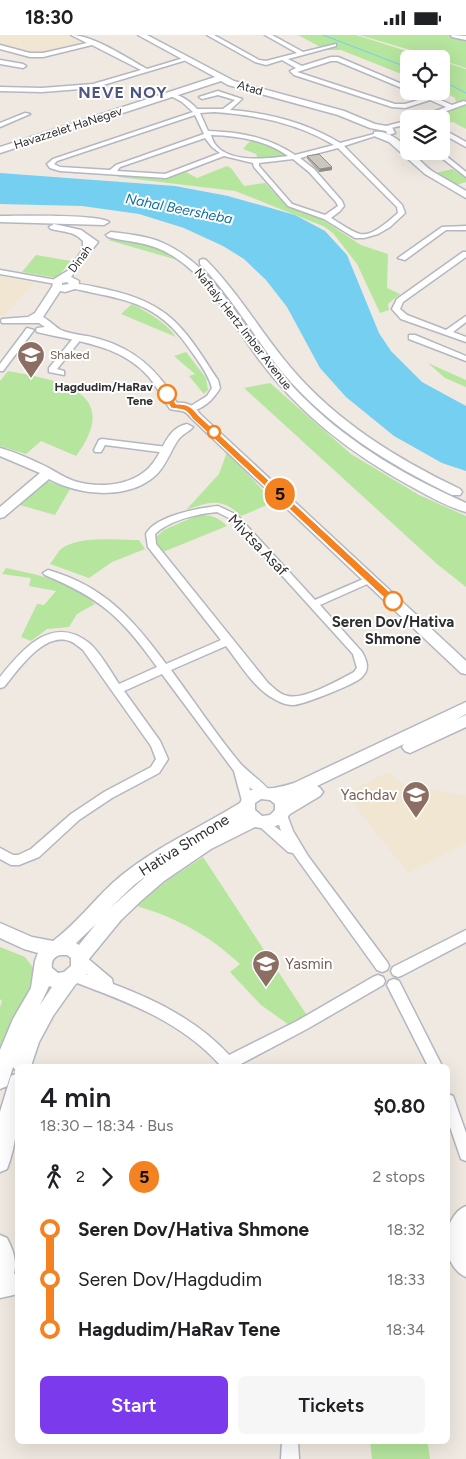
<!DOCTYPE html>
<html lang="en">
<head>
<meta charset="utf-8">
<style>
  :root { --surface:#fff; --page:#f6f6f6; --text:#202124; --muted:#757577; --accent:#7c3aed }
  body { margin:0; font-family:Figtree,sans-serif; background:var(--page); color:var(--text); height:100vh; display:flex; flex-direction:column; font-size:19px; white-space:nowrap }
  * { box-sizing:border-box; margin:0 }
  p { font-size:16px; color:var(--muted) }
  .icon { flex:none; width:28px; height:28px; fill:none; stroke:currentColor; stroke-width:2; stroke-linecap:round; stroke-linejoin:round }
  .map { position:relative; flex:1; overflow:hidden }
  .details { position:absolute; left:15px; top:1029px; width:435px; height:380px; display:flex; flex-direction:column; background:var(--surface); border-radius:8px; box-shadow:0 5px 20px #0002 }
  .details>* { flex:none }
  .badge { padding:0 10px; border-radius:16px; font-size:18px; line-height:32px }
  .tools { position:absolute; left:400px; top:15px; display:grid; gap:10px }
  .tools a { display:grid; place-items:center; width:50px; height:50px; border-radius:8px; background:var(--surface); box-shadow:0 5px 20px #0002; font-size:25px }
  .map>.badge { position:absolute; translate:-50% -50%; box-shadow:0 0 0 2px #fff }
  .legs { display:flex; align-items:center; gap:8px; height:55px; padding:0 25px; font-size:16px }
  .legs p { margin-inline-start:auto }
  .headline { display:flex; align-items:center; justify-content:space-between; height:85px; padding:0 25px }
  h1 { font-size:28px; font-weight:600; line-height:38px }
  .cta { display:flex; gap:10px; margin-top:auto; padding:10px 25px }
  .cta a { flex:1; height:58px; border-radius:8px; background:var(--accent); color:#fff; font-size:20px; font-weight:600; line-height:58px; text-align:center }
  .cta a+a { background:var(--page); color:var(--text) }
  ul { padding:0 25px; list-style:none }
  li { display:flex; align-items:center; gap:18px; height:50px; font-size:19px }
  li i { display:grid; place-items:center; width:8px; height:100%; margin:0 6px; background:currentColor }
  li i::after { content:''; width:12px; height:12px; margin:-6px; border:4px solid; border-radius:50%; background:var(--surface) }
  li p { margin-inline-start:auto }
  li:first-child i { background:linear-gradient(#0000 50%,currentColor 0) }
  li:last-child i { background:linear-gradient(currentColor 50%,#0000 0) }
  .status { display:flex; justify-content:space-between; align-items:center; height:35px; padding:0 25px; background:var(--surface); direction:ltr }
  .status svg { height:14px; fill:currentColor }
  .map>svg:first-child { display:block }
</style>
</head>
<body>
<div class="status"><b>18:30</b><svg viewBox="0 0 49 12"><path d="M0 12V9h3v3zM5 12V6h3v6zM10 12V3h3v9zM15 12V0h3v12zM26 1h20v11H26zM47 4h2v5h-2z"/></svg></div>
<div class="map">
<svg width="466" height="1424" viewBox="0 0 466 1424">
  <rect width="100%" height="100%" fill="#efe9e1"/>
  <path fill="#f0e6d1" d="M0,0H64L87,8L50,18L28,19L0,12Z
    M0,241L34,248L4,281L0,280Z
    M390,737L400,748L466,761V808L408,838L345,758Z"/>
  <path fill="#b6e59e" d="M298,0H356L432,24H409V42L341,15H326Z
    M359,0H466V33L441,25V24Z
    M441,26L466,34V94L453,87L442,90L441,84H433L434,81L462,71L456,68L455,63L441,55Z
    M252,104L274,112L287,120L258,124L256,119L243,114Z
    M227,131L231,133L244,151L265,148L288,172L318,182L361,210L388,219L387,253L400,259L388,269L389,275L380,278L357,229L333,198L323,191L235,156L118,142L120,140L167,143L186,137L197,143Z
    M452,134L466,143V147L456,150L436,138Z
    M115,203L150,209L181,226L108,205Z
    M36,220L71,226L57,243L22,237Z
    M132,269C149,278 164,286 176,302L121,279Z
    M186,317L206,343L208,355L204,359L189,341L195,339L174,321Z
    M428,328L466,345V352L445,343Z
    M8,336C58,345 124,356 76,421L41,406L26,419L0,411V346Z
    M270,348L351,419L419,460L466,481V552L437,529L244,353Z
    M227,417L274,467L241,481C221,462 210,467 186,475L219,439Z
    M47,446L70,454L55,480L16,469Z
    M198,480C212,480 218,482 227,491L163,517L156,510L155,503L164,495Z
    M139,505L145,514L112,527L89,543L50,529C53,525 56,520 59,516C74,500 117,505 139,505Z
    M6,533C36,540 73,545 95,569L77,579L69,592L47,594L31,606L21,602L37,569L44,570L56,556L29,551L31,543L2,539Z
    M203,822L308,982L292,992L261,970L230,937L240,929C207,899 179,884 137,871L168,845Z
    M0,912L25,922L35,935L34,948L0,1011V972L2,966L0,964Z
    M370,1406H424L428,1410L430,1424H372Z"/>
  <path fill="#75cff0" d="M0,138L175,151L228,161L295,180L325,196L347,220L379,298L391,316L422,347L466,371V436L442,428L394,401L346,362L320,333L287,272L266,245L244,224L223,211L184,193L139,179L82,171L0,169Z"/>
  <g fill="none" stroke-linecap="round" stroke-linejoin="round">
    <path stroke="#75cff0" stroke-width="1" d="M323,0L409,33
      M441,45L466,58"/>
    <defs>
      <path id="street" d="M71,0C93,0 127,23 147,34L187,22L190,24L93,53L42,57L0,56V52L42,53L93,49L141,35L92,10L43,22H30L0,14V10L30,18H43L87,8Z
        M207,0H214L259,25L266,26L297,18L265,0H272L303,17L336,9V11L288,24L302,31L331,22H338L409,52V56L337,26H331L297,37L395,69H405L425,63L411,56H420L452,70L464,66L466,67V69L425,84H415L446,72L430,65L405,73L392,72L294,40L290,36L296,33L282,25L266,30L255,27Z
        M0,25L23,29L26,31L23,33L0,29Z
        M218,56L242,64L230,75C269,78 307,88 340,108L378,98V100L344,111L402,170L405,178L390,192L378,199L364,203H355L324,184L288,171L254,132L253,128L224,121L166,143L60,136L50,133L47,129L53,124L193,77L182,67L171,61V59C180,59 191,67 197,74H223L235,65L218,60L202,64L199,62ZM214,77C257,80 297,88 334,110L295,120C268,102 240,97 208,96L200,78ZM195,80L204,99L116,130L110,135L60,132L54,129L57,126ZM211,100C239,101 265,105 288,121C266,124 218,130 211,100ZM205,103L212,112L220,118L165,139L117,136L120,132ZM338,113L397,172L398,178C390,185 372,202 360,199C350,196 340,188 331,183L340,176L344,171L342,166L314,134L300,123ZM293,124L309,137L336,167L338,171L325,180L292,169L259,131V128Z
        M25,78L30,79L0,92V88Z
        M409,85V89L382,95L379,93Z
        M441,93L466,107V112L441,98Z
        M433,116H440L466,137V142Z
        M466,191V195H446L405,225L398,223L442,192Z
        M463,217H466V222L403,267L400,274L407,280L446,295L466,281V287L453,297L466,302V307L401,284L392,274L397,264Z
        M0,235L56,245L60,247L56,249L0,239Z
        M71,249C83,248 98,253 109,255C172,269 185,295 218,345L220,353C214,364 201,377 187,376L186,374L207,361L212,353C209,341 201,330 194,320C159,266 129,266 71,253Z
        M27,293L34,295L3,336H0V329Z
        M409,300H415L466,321V326L409,304Z
        M75,301L82,303L57,334L64,336V340L49,337V333Z
        M102,404L167,412L171,415L167,418L105,410L101,417H95L94,415L99,405Z
        M218,471L237,480L315,565L368,542H374L376,544L374,546L320,570L362,617C367,626 370,634 362,642C356,649 304,669 294,670C288,670 281,668 276,665C255,655 240,629 226,611L171,635C194,666 215,698 239,727C246,736 266,749 270,757L268,760L264,762L249,752L254,766L252,769H244L242,766L234,736L162,639L124,656L160,706L168,724L159,738L112,763L79,785L39,822L19,830H11L0,824V813L13,820H18L31,814L71,779L104,757L151,732L156,724L151,711L83,615C79,612 75,608 70,606C44,596 18,635 4,652L0,653V642C23,614 52,579 89,608C100,617 111,637 119,649L157,632C122,583 102,564 45,540L43,538L48,535C104,551 133,584 166,629L221,605L148,512L146,499C155,481 199,473 218,471ZM217,477L231,484L353,619L357,633L354,637C339,645 304,665 288,661C280,660 274,653 268,648L156,509L155,499C170,485 197,479 217,477Z
        M282,775L286,777L293,796L308,821L387,927L389,931L387,935L382,937L377,935L293,818L288,817L259,791L257,788L259,785L263,783L281,796L276,780L278,777Z
        M466,895V907L403,940L398,942L393,940L391,936L393,932Z
        M81,920L86,922L112,944L113,949C156,965 198,986 229,1020L297,986L373,942L378,940L383,942L385,946L383,950L307,994L237,1031H221C180,985 125,966 69,945L67,941L69,937L74,935L88,940L76,930L75,926L76,922Z
        M394,944L399,946L442,1031H428L387,950L389,946Z
        M448,1059L453,1061L466,1098V1126L461,1124L448,1086Z
        M282,1406H298L299,1424H281Z"/>
      <path id="secondary" d="M138,0H147L234,46L344,76L375,89L392,92L395,98L388,100L386,96L370,93L338,80L228,50L221,46L0,118V112L215,42Z
        M451,0L466,1V5L452,2Z
        M374,97C397,94 415,124 432,136C443,143 455,149 466,156V163L425,139L389,107L374,101Z
        M0,181C18,181 99,179 109,187L104,190L0,187Z
        M54,189L81,195L98,207L71,242L79,246L78,253L65,257L60,256L43,282C49,285 55,292 61,295C72,300 88,300 99,304C135,314 159,336 177,368C188,367 194,371 200,379L466,626V639L461,638L191,383C184,373 180,377 170,374C163,364 157,352 149,342C120,309 78,307 37,297L36,295L37,293L45,292L39,288H2L1,286L2,284L28,282L35,278L52,252L54,244L69,235L83,214V206C74,196 63,197 51,194L49,192ZM67,247L69,249L62,250V248Z
        M111,197C128,199 147,201 163,208C206,227 231,271 258,308C273,329 289,349 307,366C353,411 408,442 466,468V477C448,472 430,462 414,453C353,420 299,379 258,323C232,288 210,244 173,221C149,206 132,208 108,202L106,200Z
        M203,224L206,225C239,258 261,298 291,333C337,387 397,424 460,454L462,457L460,460H452C388,429 329,392 283,338C254,302 232,262 200,229V225Z
        M187,389L193,392C189,397 182,399 178,405C171,415 167,428 158,438C131,466 80,461 49,444L4,482L0,483V472L40,438L0,421V413C16,417 32,425 47,432C56,437 65,443 74,446C100,454 136,451 153,428C164,414 167,393 187,389Z
        M466,667V679L455,685L466,680V692L410,718L405,716L402,712L404,709L317,751L320,753L323,757L320,761L290,779L281,789L267,794L255,792L211,814L164,846L142,865L121,885L89,924V934L86,940L75,950L53,981L39,1007L31,1031H18V1038L13,1032L7,1051L0,1054V1015L13,984L31,953L35,926L38,918L24,914L0,903V888L32,902L53,906C79,887 97,860 122,840C158,811 201,792 240,768C249,750 257,754 274,753C280,752 288,750 294,748ZM261,764L270,765L275,769V775L270,780L262,781L255,775V768ZM151,837L109,874L134,850ZM96,889L79,910L76,908ZM60,920H67L71,923V931L64,937L58,938L52,933C51,927 53,922 60,920ZM49,951L52,952L40,970Z
        M18,1038C18,1070 19,1104 7,1134L0,1137V1077L11,1041Z
        M466,1171V1242C440,1231 440,1182 466,1171Z
        M0,1200L7,1203C13,1215 17,1225 14,1239L18,1238V1259L0,1263Z"/>
    </defs>
    <use href="#street" stroke="#b4b7c1" stroke-width="3"/>
    <use href="#secondary" stroke="#b4b7c1" stroke-width="3"/>
    <use href="#street" fill="#fff" fill-rule="evenodd"/>
    <use href="#secondary" fill="#fff" fill-rule="evenodd"/>
  </g>
  <path fill="#afaba4" d="M307,121L332,135L319,137L307,124Z"/>
  <path fill="#8e8b86" d="M332,132V135L319,137L320,134Z"/>
  <path fill="#cbc7bf" stroke="#8e8b86" d="M319,119L332,132L320,134L307,121Z"/>
  <path fill="#f58220" stroke="#fff" d="M167,356L169,357L176,369C187,369 191,371 198,380L396,563V568H390L192,383C186,373 182,375 171,373L163,359Z"/>
  <defs>
    <symbol id="school-pin" viewBox="-11 -11 22 30"><path d="M0 17L-7.5 6A9.5 9.5 0 1 1 7.5 6Z" fill="#8d6e63" stroke="#fff"/><path d="M0-5L7-2L0 1L-7-2ZM-4 1L0 2.5L4 1V4Q0 6-4 4Z" fill="#fff"/></symbol>
  </defs>
  <g fill-rule="evenodd">
    <use href="#school-pin" x="15" y="304" width="32" height="43"/>
    <use href="#school-pin" x="400" y="744" width="32" height="43"/>
    <use href="#school-pin" x="250" y="913" width="32" height="43"/>
  </g>
  <g fill="#fff" stroke="#f58220" stroke-width="2.5">
    <circle cx="167" cy="359" r="9"/>
    <circle cx="214" cy="397" r="6"/>
    <circle cx="393" cy="566" r="9"/>
  </g>
  <g text-anchor="middle" dominant-baseline="central" stroke-width="4" stroke-linejoin="round" paint-order="stroke">
    <g font-size="12" fill="#2e2e2e" stroke="#fff">
      <text transform="translate(250 53) rotate(16)">Atad</text>
      <text transform="translate(68 93) rotate(-18)">Havazzelet HaNegev</text>
      <text transform="translate(80 224) rotate(-53)">Dinah</text>
      <text transform="translate(243 294) rotate(52)">Naftaly Hertz Imber Avenue</text>
    </g>
    <g font-size="12" fill="#785e54" stroke="#fff" text-anchor="start">
      <text x="50" y="320">Shaked</text>
    </g>
    <g font-size="12" font-weight="bold" fill="#2e2e2e" stroke="#fff" text-anchor="end">
      <text x="153" y="352">Hagdudim/HaRav<tspan x="153" dy="14">Tene</tspan></text>
    </g>
    <g font-size="14" font-style="italic" fill="#0d6fa3" stroke="#fff">
      <text transform="translate(179 174) rotate(11)">Nahal Beersheba</text>
    </g>
    <g font-size="15" fill="#2e2e2e" stroke="#fff">
      <text transform="translate(258 510) rotate(46)">Mivtsa Asaf</text>
      <text transform="translate(184 810) rotate(-32)">Hativa Shmone</text>
    </g>
    <g font-size="15" font-weight="bold" fill="#2e2e2e" stroke="#fff">
      <text x="393" y="587">Seren Dov/Hativa<tspan x="393" dy="17">Shmone</tspan></text>
    </g>
    <g font-size="15" fill="#785e54" stroke="#fff" text-anchor="end">
      <text x="397" y="760">Yachdav</text>
      <text x="285" y="929" text-anchor="start">Yasmin</text>
    </g>
    <g font-size="16" font-weight="bold" letter-spacing="1" fill="#4d5680" stroke="#fff">
      <text x="123" y="57">NEVE NOY</text>
    </g>
  </g>
</svg>
<div class="tools">
<a><svg class="icon" aria-label="locate" viewBox="0 0 24 24"><circle cx="12" cy="12" r="6"/><path d="M12 2v4M12 18v4M2 12h4M18 12h4"/></svg></a>
<a><svg class="icon" aria-label="layers" viewBox="0 0 24 24"><path d="M12 4l9 5-9 5-9-5zM3 14l9 5 9-5"/></svg></a>
</div>
<b class="badge" style="left:280px;top:459px;background:#f58220;color:#111">5</b>
<section class="details">
<div class="headline"><div><h1>4 min</h1><p>18:30 – 18:34 · Bus</p></div><b>$0.80</b></div>
<div class="legs"><svg class="icon" aria-label="walk" viewBox="0 0 24 24"><circle cx="13" cy="4" r="2"/><path d="M13 8l-2 6 4 7M11 14l-3 7M7 12l3-4h3l4 4"/></svg>2<svg class="icon" aria-label="forward" viewBox="0 0 24 24"><path d="M9 5l7 7-7 7"/></svg><b class="badge" style="background:#f58220;color:#111">5</b><p>2 stops</p></div>
<ul>
<li><i style="color:#f58220"></i><b>Seren Dov/Hativa Shmone</b><p>18:32</p></li>
<li><i style="color:#f58220"></i><span>Seren Dov/Hagdudim</span><p>18:33</p></li>
<li><i style="color:#f58220"></i><b>Hagdudim/HaRav Tene</b><p>18:34</p></li>
</ul>
<div class="cta"><a>Start</a><a>Tickets</a></div>
</section>
</div>
</body>
</html>
